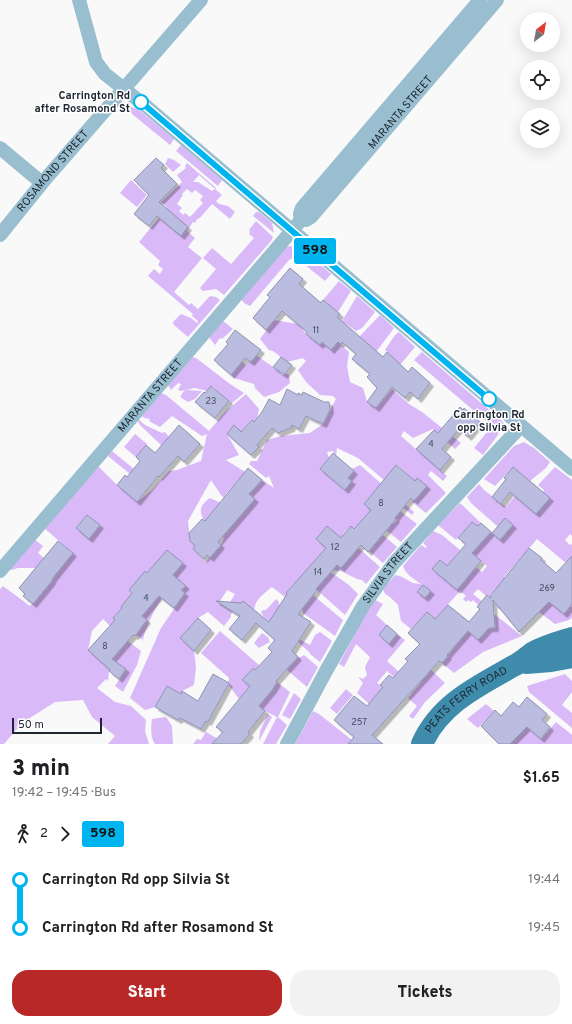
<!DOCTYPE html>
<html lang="en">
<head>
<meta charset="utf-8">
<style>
  :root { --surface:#fff; --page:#f2f2f2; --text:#202124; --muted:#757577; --accent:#b72826 }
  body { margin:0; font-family:Overpass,sans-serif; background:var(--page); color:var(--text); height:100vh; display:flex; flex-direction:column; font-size:15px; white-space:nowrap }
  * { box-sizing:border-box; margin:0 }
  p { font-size:13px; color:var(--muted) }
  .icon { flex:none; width:22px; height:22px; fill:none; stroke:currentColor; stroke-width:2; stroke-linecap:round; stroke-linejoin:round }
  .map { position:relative; height:744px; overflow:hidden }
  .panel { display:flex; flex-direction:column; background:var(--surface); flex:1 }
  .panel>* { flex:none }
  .badge { padding:0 8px; border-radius:3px; font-size:14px; line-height:26px }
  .needle { width:26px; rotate:31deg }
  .tools { position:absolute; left:520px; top:12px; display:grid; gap:8px }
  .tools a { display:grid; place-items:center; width:40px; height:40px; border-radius:50%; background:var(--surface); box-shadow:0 4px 16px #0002; font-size:20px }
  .scale { position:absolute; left:12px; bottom:10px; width:90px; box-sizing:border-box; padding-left:4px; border:2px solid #1d2530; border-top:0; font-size:11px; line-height:14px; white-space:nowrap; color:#1d2530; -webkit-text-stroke:3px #fff; paint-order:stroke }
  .map>.badge { position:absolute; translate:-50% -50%; box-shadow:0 0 0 2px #fff }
  .legs { display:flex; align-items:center; gap:6px; height:44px; padding:0 12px; font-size:13px }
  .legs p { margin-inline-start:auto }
  .head { display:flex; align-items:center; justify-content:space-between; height:68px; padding:0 12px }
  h1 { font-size:22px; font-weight:800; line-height:30px }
  .button { display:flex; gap:8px; margin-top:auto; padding:8px 12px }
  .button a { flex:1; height:46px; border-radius:16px; background:var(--accent); color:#fff; font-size:16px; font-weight:800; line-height:46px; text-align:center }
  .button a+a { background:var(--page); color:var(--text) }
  ul { padding:0 12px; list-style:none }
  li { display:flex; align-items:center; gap:14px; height:48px; font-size:15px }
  li i { display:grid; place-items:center; width:6px; height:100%; margin:0 5px; background:currentColor }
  li i::after { content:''; width:10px; height:10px; margin:-5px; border:3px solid; border-radius:50%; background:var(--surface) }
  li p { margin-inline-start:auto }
  li:first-child i { background:linear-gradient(#0000 50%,currentColor 0) }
  li:last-child i { background:linear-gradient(currentColor 50%,#0000 0) }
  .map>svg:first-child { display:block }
</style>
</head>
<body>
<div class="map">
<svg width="572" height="744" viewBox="0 0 572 744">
  <defs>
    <filter id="shadow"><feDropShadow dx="3.5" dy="3.5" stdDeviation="0" flood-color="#0004"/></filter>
  </defs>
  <rect width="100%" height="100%" fill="#f9f9f9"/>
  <path fill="#d9b9f8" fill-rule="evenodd" d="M129,106L139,110L174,139L170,145L132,114Z
    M181,145L222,180L218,186L176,151Z
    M168,158L174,160L181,165L173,172L165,164Z
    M187,163L216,188L215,189L222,195L216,201L219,204L228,206L235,212L230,219L212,204L199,219L198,218L195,223L193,222L187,231L195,238L188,247L202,258L174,292L189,305L191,303L198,309L210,296L216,297L220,300L188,337L174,325L173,322L181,314L191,318L197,323L198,321L192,316L193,314L148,276L154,269L160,274L163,269L158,265L160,261L139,242L167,208L163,203L154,206L161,202L182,182L177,175L186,168L185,166ZM199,175L215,189L212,191L198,182H193ZM187,189L192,193L195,190L203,196L200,200L203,203L190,217L185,213L183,215L179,211L182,208L177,204L183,195L182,194ZM171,213L180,221L173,230L163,221Z
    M131,180L147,195L137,207L120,193Z
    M256,212H259L272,223L274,233L253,216Z
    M256,221L273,237L271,241L224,295L216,289L203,291L200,288L216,269L203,258L212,248L231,264L254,238L249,234L250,232L249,230Z
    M291,246L300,247L331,274L325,281L295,257L289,260L250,306L244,303L241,299L286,247Z
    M339,281L351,291L338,312L323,300Z
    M357,296L375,312L362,328L356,331L342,321Z
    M380,315L394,328L376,352L359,337Z
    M274,320L298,324L306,334L314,341L315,340L320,344L324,343L331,350L338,342L349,352L347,366L350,382L363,388L367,402L376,408L392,389L409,404L422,412L461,443L455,449L433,429L413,438L404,431L401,436L447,476L443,481L431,471L428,475L446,493L426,513L412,502L426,486L418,479L415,481L397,465L387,477L391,486L358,458L337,448L336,456L333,451L327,452L329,458L320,469L344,490L352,481L348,478L354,471L352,469L360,465L414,512L412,515L378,487L364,504L377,514L375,516L376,520L372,525L364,518L354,529L351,526L343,534L380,567L366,584L362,580L357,579L341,571L330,570L316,559L305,573L319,585L328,575L327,573L329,571L349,585L358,594L345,615L309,583L306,587L297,582L295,585L293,584L287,593L302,605L306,601L308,602L313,595L343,620L335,636L303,613V611L272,587C267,591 259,597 256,603C254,608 254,611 250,615L244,610V603H238L237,607L231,614V617L224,626L208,612L198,618L180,638L194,651L196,667L194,685L182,691L181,694L167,686L155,707L145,710L130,698L161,628L185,593L182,590L185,585L182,582L178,586L172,584C157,604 149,618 142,642V639L136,635L147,620L131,607L134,603L129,599L121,607L122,608L113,618L126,629L120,636L103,619L92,631L88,650L104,664L108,659L111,661L124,645L121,643L125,639L141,651L137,665L123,692L115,686L126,669L116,662L109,671L108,681L106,679L97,688L115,702L131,706L146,720L145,731L149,744H108L115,736L92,717L83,700L55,702L22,723L4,744H0V589L3,586L30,606L52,581L56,574L73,553L44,528L98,466L117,485L137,502L152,490L169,471L177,470L201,461L207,434L202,436L172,416L160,427L149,421L150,419L144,418L142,416L161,393L166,395L209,431L225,412L246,394L259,409L257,418L254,422L251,420L241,432L234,425L227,434L239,455L226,460L245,472L225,495L237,505L235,508L221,495L211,480L188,521L190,540L195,546L193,549L206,562L221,545L224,538C211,529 188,512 210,498L221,503L211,514L212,516L210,519L216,524L219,522L228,530L254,499L249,494L262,480L274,488L269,476L266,478L249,464L251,461H257L267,440L281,436L310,433L323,424L336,399L333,396L320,395L306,382L298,370L306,361L303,358L287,362L273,351L269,350L260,339ZM87,515L100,525L89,539L76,528ZM327,526L356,550L341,568L328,557L332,553L316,539ZM167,550L182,563L171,577L155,564ZM145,571L157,581L154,584L163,591L150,607L129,590ZM227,590L235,594L227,607L219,603Z
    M223,321L233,329L222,339L220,338L215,345L209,337Z
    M399,332L415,347L400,365L385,350L395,335Z
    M422,352L501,420L504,424L503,426H500L498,435L483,455L474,448L492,426L414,360Z
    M256,355L280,372L281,375L285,373L289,375L290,383L279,392L264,397L255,388L254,384L234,378L231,375L237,368L240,360L246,365Z
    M192,357L196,358L230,384L244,393L231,404L229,401L212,386L207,391L195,388L181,391L178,390L181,384L178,383L171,390L168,385Z
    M186,390L202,391L195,399L188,402L180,397L183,392Z
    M138,419L145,425L162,433L165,432L169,437L162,446L140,425L138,422Z
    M135,434L147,444L136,457L124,447Z
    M524,442L534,448L550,462L546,468L530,481L513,467L495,486L484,479L514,446Z
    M112,451L134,469L130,474L108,456Z
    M555,467L572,480V536L570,534L565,540L570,545L572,544V556L566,563L537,539L504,577L513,584L535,590L564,614L571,606L572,607V618L569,620L555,624L539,612L516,597L500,610L497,607L505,598L495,589L489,596L487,595L486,596L478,589L473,594L494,611V614L522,636L483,652L454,673L442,663L457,644L440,629L437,621L427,612L411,629L401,621L398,605L390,597L385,594L383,589L395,575L400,576L413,583L421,584C414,579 406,575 403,566L421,545L426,548L427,547L423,543L433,531L442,535L460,550L447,566L440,560L432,569L455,588L461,582L463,584L467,578L463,574L472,564L482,572L487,566L472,553L491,532L500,540L505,533L471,503L467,497L479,484L484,490L506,507L515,496L536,514L550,498L543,492L544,490L538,485ZM460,591L466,596L463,599L466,602L468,600L471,602L473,600L488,614H494L495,627L489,628L478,640L444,609Z
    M460,503L481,523L478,526L472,522L456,540L438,525Z
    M400,511L417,524L401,542L387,531L389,528L387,527L391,522L393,524L397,520L395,518Z
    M383,535L397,547L383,563L369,551Z
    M34,539L43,546L38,553L44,558L36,568H18L11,570L8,568Z
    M276,599L279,602V607L272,618L281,624L278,629L264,617L261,612L263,610H266Z
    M375,600L383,604L376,615L387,625L379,635L389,644L397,634L405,640L387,661L399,672L394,677L387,671L377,683L383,687L369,704L357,693L363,683L358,677L363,679L367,675L365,667L370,657L356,644L344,667L339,664L366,613Z
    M220,631L259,665L255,670L252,668L248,673L245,683L261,696L272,688L277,682L290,692L278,717L287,725L276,744H263L277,717L265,711L243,695L239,699L228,684L229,678L201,653Z
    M320,632L332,641L320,662L310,654V653L297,641L299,639L310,645L315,635Z
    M262,633L268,637L270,642L259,648L254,643Z
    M304,655L318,667L307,687L287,670L298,657H301Z
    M431,670L445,683L425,702L413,719L409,716L417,706L408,698Z
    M565,674L572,681V692L562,705L572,713V728L529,692L527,686Z
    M346,689L353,695L337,714L330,708Z
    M294,693L301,699L290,719L282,715Z
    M486,704L494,711L478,728L467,719Z
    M313,711L319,714L352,740L348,744H295Z
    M268,714L272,717L259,741L260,731Z
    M166,717L172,726L173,744H155C150,737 151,727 152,719Z
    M515,717L541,739L556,722L572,735V744H510L518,736L508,725Z
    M206,732L218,739L212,744H193L197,739L201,740Z"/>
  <path fill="#babddf" stroke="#9092b3" filter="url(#shadow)" d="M156,158L164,165L161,168L177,184L159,202L188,227L181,236L157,216L149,226L134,214L149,195L134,180Z
    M290,268L303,279L299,284L321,303L323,300L340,314L337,317L383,357L387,352L408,372L412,367L430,383L418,399L410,392L405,398L392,387L376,408L367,402L377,388L367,377L370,374L352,359L356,354L342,342L340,344L338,342L331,350L322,342L320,345L306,334L307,332L282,311L266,330L253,318L270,297L267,295Z
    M235,330L261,350L251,362L245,358L231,375L214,360L228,344L226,342Z
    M281,357L292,365L284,375L273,367Z
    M211,386L229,401L215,418L195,402L204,392L205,393Z
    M287,389L298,395V393L302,395L303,392L324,402H329L330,410L323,424L306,416L299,429L292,425L291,428L278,433L272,428L257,445L259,447L251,455L227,434L234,425L241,432L252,420L254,422L262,412L269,399L280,405Z
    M460,407L463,410L464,408L480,422L468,437L459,429L442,449L451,457L440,470L416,449L434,430L438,433Z
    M179,425L200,444L184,462L178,456L159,477L158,476L137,502L117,485L125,475L127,477L140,461L136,457L146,445L155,453Z
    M333,453L354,471L348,478L352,481L345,490L320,469Z
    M396,465L415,481L417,478L427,486L414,501L411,498L395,518L396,519L368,552L361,545L341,568L337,565L316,589L317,590L298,614L311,622L292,651L298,657L276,681L277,682L273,689L259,706L265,711L248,732L250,734L241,744H212L223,732L216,727L250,686L242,680L253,668L255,670L272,652L268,648L275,640L256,623L242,640L229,629L240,616L216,601L241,603L243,601L269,622L287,594L286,593L326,548L316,539L327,526L341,538L351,526L354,529L371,510L364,504Z
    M513,467L550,498L536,514L510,492L501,504L492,497L506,479L504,478Z
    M248,468L262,480L249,494L255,499L218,542L221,545L210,558L207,555L204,559L193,549L195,546L190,541L189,533L202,519L205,521Z
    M87,515L100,525L89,539L76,528Z
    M505,518L513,525L500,540L492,533Z
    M472,522L478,526L481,523L491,532L472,553L481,561L457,590L432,569L440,560L447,566L466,544L458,538Z
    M58,541L73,553L52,579V581L33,604L23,596L25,594L19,588Z
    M529,548L542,558L541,560L556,573L572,556V604L564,614L549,602L519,632L493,600L495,628H489L478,640L468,631L447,655L448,656L442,663L439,661L372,735L383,744H348L354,737L334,720L354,696L367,706L383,687L380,685L389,675L393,678L408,661L405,659L420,644L408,633L427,612L435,619L448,605L469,622L480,609L477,607L487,595L491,598L490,596Z
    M167,550L183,563L173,575L186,586L181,590L185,593L174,608L159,596L142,616L147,620L135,636L133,635L112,659L126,669L119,679L109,671L110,670L88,650L115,620L113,618L122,608L121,607L132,593L129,590L145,571L147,573Z
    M423,585L431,591L425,598L417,592Z
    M198,618L211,630L194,651L180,638Z
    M387,625L397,634L389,644L379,635Z
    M213,674L229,683L208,722L206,721L201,729L180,718L178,720L155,707L167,686L181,694L182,691L198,701Z
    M527,697L547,714L542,720L550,727L541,739L527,727L510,744H499L481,726L495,710L501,716L513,702L519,707Z"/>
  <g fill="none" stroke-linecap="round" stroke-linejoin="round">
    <g stroke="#99bed0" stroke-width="14">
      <path d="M79,0L96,62L105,74L147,107L572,469"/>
      <path d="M0,148L42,183"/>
      <path d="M301,220L300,214L302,208L480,0"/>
      <path id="s1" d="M0,235L42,183L201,0"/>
      <path id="s2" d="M0,571L301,220H306L311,217L497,0"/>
      <path id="s3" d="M287,744L326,671L363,606L394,563L521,426"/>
    </g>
    <g stroke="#3f8bab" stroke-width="22">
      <path d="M526,663L551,661L572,657"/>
      <path id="s4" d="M422,744C440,703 480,685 517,664C522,661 527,657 532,653C544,646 559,642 572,638"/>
    </g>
  </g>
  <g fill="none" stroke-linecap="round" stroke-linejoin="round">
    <defs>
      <path id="line-1" d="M141,102L489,399"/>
    </defs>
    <use href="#line-1" stroke="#fff" stroke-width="9"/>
    <use href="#line-1" stroke="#00b5ef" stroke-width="6"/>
  </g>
  <g fill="#fff" stroke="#00b5ef" stroke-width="2">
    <circle cx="141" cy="102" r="7"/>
    <circle cx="489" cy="399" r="7"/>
  </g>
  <g text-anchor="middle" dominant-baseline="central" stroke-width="3" stroke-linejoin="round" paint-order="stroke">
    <g font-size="9" fill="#444b5c">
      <text x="316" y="330">11</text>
      <text x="211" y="401">23</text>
      <text x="431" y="444">4</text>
      <text x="381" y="503">8</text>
      <text x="335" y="547">12</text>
      <text x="318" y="572">14</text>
      <text x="547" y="588">269</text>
      <text x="146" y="598">4</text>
      <text x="105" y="646">8</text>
      <text x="359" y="722">257</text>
    </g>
    <g font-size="11" font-weight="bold" fill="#1d2530" stroke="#fff" text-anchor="end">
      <text x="130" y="96">Carrington Rd<tspan x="130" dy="13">after Rosamond St</tspan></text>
      <text x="489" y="415" text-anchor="middle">Carrington Rd<tspan x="489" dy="13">opp Silvia St</tspan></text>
    </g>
    <g font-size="11" fill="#1d2530" stroke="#fff">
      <text stroke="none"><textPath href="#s2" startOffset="611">MARANTA STREET</textPath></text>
      <text stroke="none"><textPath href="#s1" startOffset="83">ROSAMOND STREET</textPath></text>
      <text stroke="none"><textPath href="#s2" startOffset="231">MARANTA STREET</textPath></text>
      <text stroke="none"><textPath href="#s3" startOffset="199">SILVIA STREET</textPath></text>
      <text stroke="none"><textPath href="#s4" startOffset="64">PEATS FERRY ROAD</textPath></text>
    </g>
  </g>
</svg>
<div class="tools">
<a><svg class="needle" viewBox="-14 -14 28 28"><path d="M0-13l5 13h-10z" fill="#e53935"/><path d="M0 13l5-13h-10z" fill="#757577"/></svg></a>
<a><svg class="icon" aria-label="locate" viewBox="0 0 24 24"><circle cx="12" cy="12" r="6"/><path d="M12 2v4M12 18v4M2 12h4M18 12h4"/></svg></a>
<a><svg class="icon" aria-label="layers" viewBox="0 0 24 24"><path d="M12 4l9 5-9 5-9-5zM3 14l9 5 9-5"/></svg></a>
</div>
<div class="scale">50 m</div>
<b class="badge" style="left:315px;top:251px;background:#00b5ef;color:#111">598</b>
</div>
<section class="panel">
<div class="head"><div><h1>3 min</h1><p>19:42 – 19:45 · Bus</p></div><b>$1.65</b></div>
<div class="legs"><svg class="icon" aria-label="walk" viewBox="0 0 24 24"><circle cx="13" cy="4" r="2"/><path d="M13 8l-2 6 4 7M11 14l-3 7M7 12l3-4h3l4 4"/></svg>2<svg class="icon" aria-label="forward" viewBox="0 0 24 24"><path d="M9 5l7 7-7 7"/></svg><b class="badge" style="background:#00b5ef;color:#111">598</b></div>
<ul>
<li><i style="color:#00b5ef"></i><b>Carrington Rd opp Silvia St</b><p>19:44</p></li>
<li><i style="color:#00b5ef"></i><b>Carrington Rd after Rosamond St</b><p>19:45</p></li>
</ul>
<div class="button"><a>Start</a><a>Tickets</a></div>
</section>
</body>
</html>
